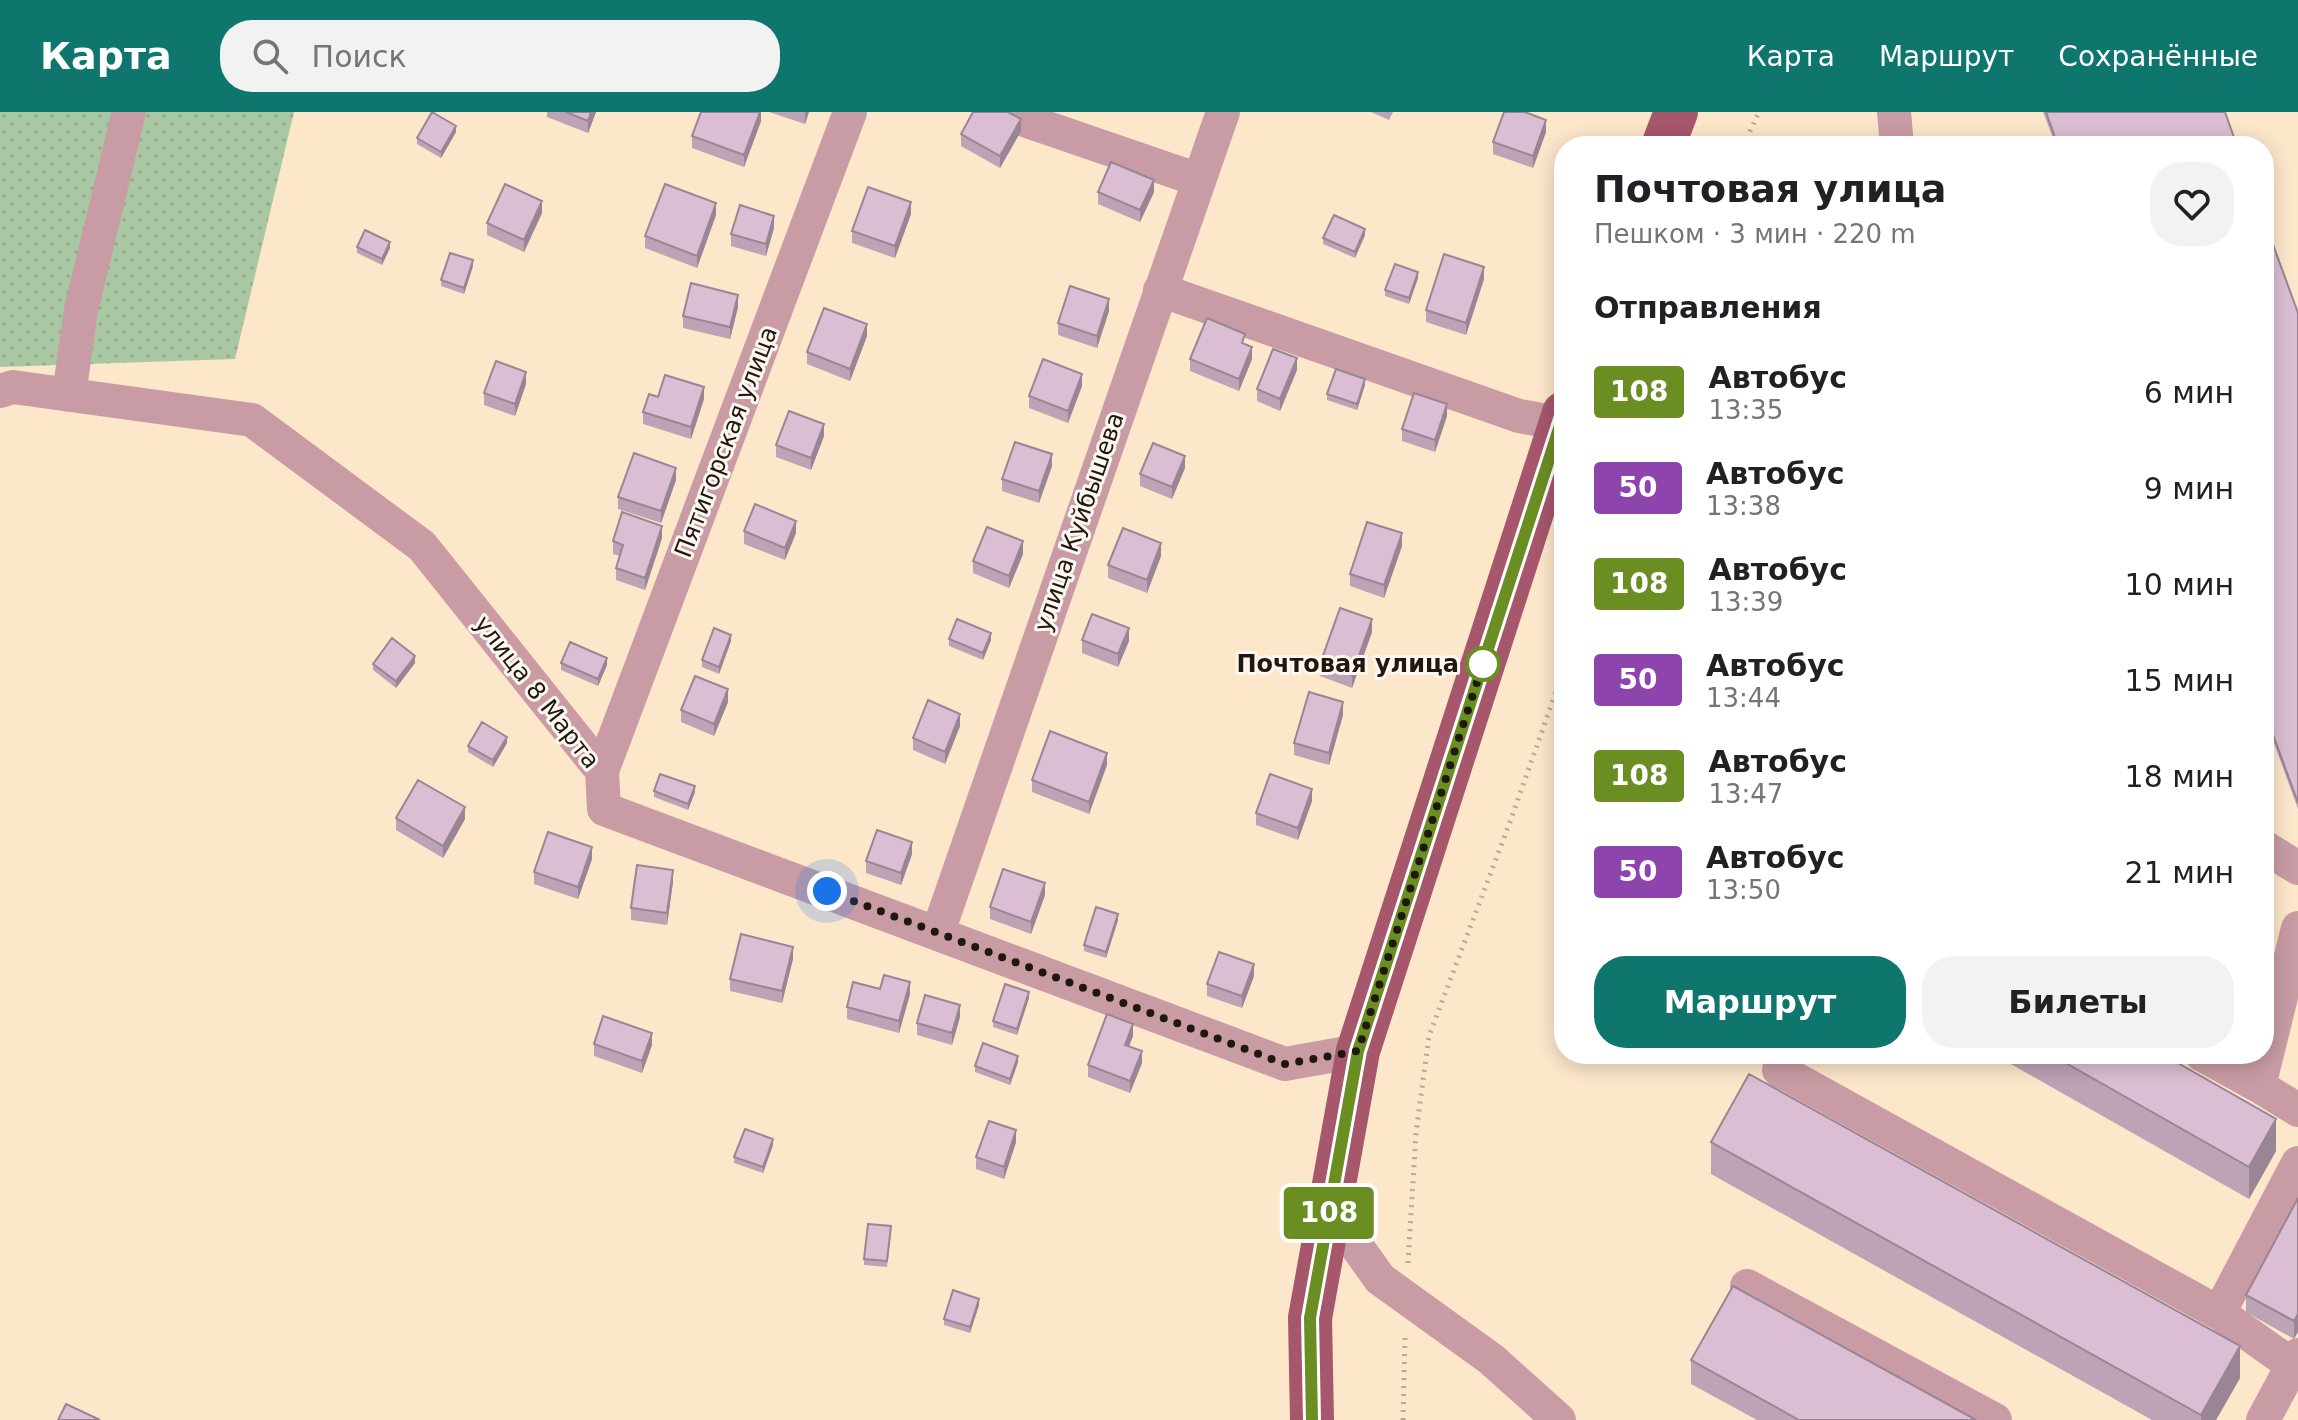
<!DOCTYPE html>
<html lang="ru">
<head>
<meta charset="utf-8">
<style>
  :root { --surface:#fff; --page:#f2f2f2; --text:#202124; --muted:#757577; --accent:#0f766e }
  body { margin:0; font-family:"DejaVu Sans",sans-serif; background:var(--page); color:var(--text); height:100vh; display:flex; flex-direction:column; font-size:30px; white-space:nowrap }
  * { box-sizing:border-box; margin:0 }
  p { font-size:26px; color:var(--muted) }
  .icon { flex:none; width:44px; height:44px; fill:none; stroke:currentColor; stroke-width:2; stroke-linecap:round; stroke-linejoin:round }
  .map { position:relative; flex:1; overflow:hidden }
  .details { position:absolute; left:1554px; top:24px; width:720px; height:928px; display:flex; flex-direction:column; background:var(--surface); border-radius:32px; box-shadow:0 4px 20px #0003 }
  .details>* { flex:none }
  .badge { padding:0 16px; border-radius:6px; font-size:28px; line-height:52px }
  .you { position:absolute; width:40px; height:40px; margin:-20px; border:6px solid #fff; border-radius:50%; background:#1a73e8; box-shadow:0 0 0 12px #1a73e833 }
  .map>.badge { position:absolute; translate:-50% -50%; box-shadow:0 0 0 4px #fff }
  h2 { padding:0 40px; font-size:30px; line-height:72px }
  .round { display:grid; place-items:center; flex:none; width:84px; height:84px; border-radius:32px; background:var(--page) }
  .summary { display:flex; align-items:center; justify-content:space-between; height:136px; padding:0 40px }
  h1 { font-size:38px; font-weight:700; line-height:60px }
  .action { display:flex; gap:16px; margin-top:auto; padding:16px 40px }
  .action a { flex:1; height:92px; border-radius:32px; background:var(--accent); color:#fff; font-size:32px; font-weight:700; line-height:92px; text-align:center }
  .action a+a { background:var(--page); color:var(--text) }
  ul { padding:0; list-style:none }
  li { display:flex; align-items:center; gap:24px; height:96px; padding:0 40px }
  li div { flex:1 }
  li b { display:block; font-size:30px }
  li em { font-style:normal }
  li .badge { min-width:88px; font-weight:700; text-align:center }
  header { display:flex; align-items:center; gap:48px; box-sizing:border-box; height:112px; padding:0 40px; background:var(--accent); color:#fff }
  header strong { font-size:38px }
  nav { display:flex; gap:44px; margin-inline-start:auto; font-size:28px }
  .search { width:560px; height:72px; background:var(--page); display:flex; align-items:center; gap:20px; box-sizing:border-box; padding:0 28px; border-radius:32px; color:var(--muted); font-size:30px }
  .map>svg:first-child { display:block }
</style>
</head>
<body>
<header>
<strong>Карта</strong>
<div class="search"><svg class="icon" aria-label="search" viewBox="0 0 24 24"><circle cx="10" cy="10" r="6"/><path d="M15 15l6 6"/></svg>Поиск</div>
<nav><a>Карта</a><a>Маршрут</a><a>Сохранённые</a></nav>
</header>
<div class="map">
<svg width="2298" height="1308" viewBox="0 0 2298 1308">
  <defs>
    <pattern id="garden-dots" width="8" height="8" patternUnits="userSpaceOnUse" patternTransform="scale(2)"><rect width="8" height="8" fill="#aac7a3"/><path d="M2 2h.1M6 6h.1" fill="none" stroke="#92aa8b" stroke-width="1.8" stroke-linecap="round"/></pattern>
  </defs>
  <rect width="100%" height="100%" fill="#fde7cb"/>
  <path fill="url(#garden-dots)" d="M0,0H294L235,247L0,255Z"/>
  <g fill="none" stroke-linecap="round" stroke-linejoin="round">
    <path stroke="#baa992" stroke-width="5" stroke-dasharray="2 6" stroke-linecap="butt" d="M1743,34L1759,0
      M1408,1151L1416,1021L1429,924L1510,710L1564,557
      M1403,1308L1405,1225"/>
    <path stroke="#c99ca5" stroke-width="34" d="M1014,0L1024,8L1199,68
      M1894,0L1897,34
      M1160,178L1519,304L1564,312
      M0,279L13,275L252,308L422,434L602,659L604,697L1285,952L1358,939
      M69,283L81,198L129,0
      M602,659L850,0
      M2264,735L2298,756
      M2298,816L2259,974L2298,998
      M938,820L1223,0
      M2201,942L2259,974
      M1779,958L2219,1201
      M1330,1097L1380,1167L1491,1247L1559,1308
      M1747,1174L1995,1308
      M2292,1253L2219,1201L2298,1051
      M2263,1308L2298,1243"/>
    <path stroke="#a6576c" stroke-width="44" d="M1663,34L1676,0
      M1312,1308L1310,1206L1358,939L1564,301"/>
  </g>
  <path fill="#bca3b5" d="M547,0H596L588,21L547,5Z
    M761,0V9L744,55L692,36V24Z
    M769,0H809L805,12Z
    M1371,0H1393L1389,8Z
    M2043,0H2225L2237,34H2056Z
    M1021,19L1000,56L961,34V22Z
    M456,20L441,46L417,32V26Z
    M1546,20L1533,56L1493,42V30Z
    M1098,80H1154L1140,110L1098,92Z
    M542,101L524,140L487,123V111Z
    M911,102L895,146L852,131V119Z
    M716,103L697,156L645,136V124Z
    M2264,108L2298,201V697L2264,604Z
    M774,116L766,144L731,134V122Z
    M1365,123L1355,146L1323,132V126Z
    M357,135L390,136L382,153L357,141Z
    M473,154L464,182L441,174V168Z
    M1418,166L1409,192L1385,184V178Z
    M1484,167L1466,223L1426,210V198Z
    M738,195L730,227L683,216V204Z
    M1109,199L1097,236L1058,223V211Z
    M867,224L850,269L807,252V240Z
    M1245,232L1252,247L1239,279L1190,259V247Z
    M1297,258L1280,299L1257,289V277Z
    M526,272L515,304L484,293V281Z
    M1365,273L1357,298L1327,288V282Z
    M1082,274L1068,311L1029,296V284Z
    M704,287L691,327L643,312V300Z
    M1447,304L1435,340L1402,329V317Z
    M824,324L811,358L776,345V333Z
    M1052,354L1039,391L1002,379V367Z
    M1185,356L1172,387L1140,374V362Z
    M676,368L661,411L618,397V385Z
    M744,419L796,421L785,448L744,432Z
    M662,426L645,478L616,468V456L620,444L613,442V429Z
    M1402,434L1384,486L1350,474V462Z
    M1023,442L1009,476L973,461V449Z
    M1161,444L1147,481L1108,466V453Z
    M1372,520L1352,576L1320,564V552Z
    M949,527L991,528L983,548L949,534Z
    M1082,528L1129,529L1118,555L1082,541Z
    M731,529L719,562L702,555V548Z
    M415,551L396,576L373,558V552Z
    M561,551L607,553L598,574L561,558Z
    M728,590L714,624L681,610V598Z
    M1343,603L1329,653L1294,643V631Z
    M960,614L945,652L913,638V626Z
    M507,631L493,655L468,640V634Z
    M1107,653L1089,702L1032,680V668Z
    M654,679L695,680L688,698L654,685Z
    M1312,689L1298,728L1256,713V701Z
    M396,706L465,707L443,746L396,718Z
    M912,742L901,773L866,761V749Z
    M592,747L578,787L534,772V760Z
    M673,770L667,813L631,808V796Z
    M1045,783L1031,822L990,807V795Z
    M1118,808L1106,846L1084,839V833Z
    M793,847L782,891L730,879V867Z
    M1254,864L1242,896L1207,884V872Z
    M880,877L910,882L899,921L847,907V895Z
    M1029,886L1017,923L993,915V909Z
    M960,905L952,933L917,923V911Z
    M1133,924L1129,934L1142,951L1130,981L1088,965V953Z
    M594,932L652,933L642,961L594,944Z
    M1993,942H2162L2276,1039L2249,1087Z
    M1018,950L1010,973L975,960V954Z
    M1016,1030L1004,1067L976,1057V1045Z
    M1711,1030L2240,1266L2216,1308H2152L1711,1062Z
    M773,1033L763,1061L734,1051V1045Z
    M2298,1086L2294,1227L2246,1200V1183Z
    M891,1120L887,1155L864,1153V1147Z
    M979,1193L970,1221L944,1213V1207Z
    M1691,1248L1976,1308H1757L1691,1272Z"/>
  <path fill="#998594" d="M591,0H596L588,21V9Z
    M760,0H761V9L744,55V43Z
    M805,0H809L805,12Z
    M1021,7V19L1000,56V44Z
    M1546,8V20L1533,56V44Z
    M456,14V20L441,46V40Z
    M1154,68V80L1140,110V98Z
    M542,89V101L524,140V128Z
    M911,90V102L895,146V134Z
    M716,91V103L697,156V144Z
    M774,104V116L766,144V132Z
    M1365,117V123L1355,146V140Z
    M390,130V136L382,153V147Z
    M473,148V154L464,182V176Z
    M1484,155V167L1466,223V211Z
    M1418,160V166L1409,192V186Z
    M738,183V195L730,227V215Z
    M1109,187V199L1097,236V224Z
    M867,212V224L850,269V257Z
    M1252,235V247L1239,279V267Z
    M1297,246V258L1280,299V287Z
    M526,260V272L515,304V292Z
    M1082,262V274L1068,311V299Z
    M1365,267V273L1357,298V292Z
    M704,275V287L691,327V315Z
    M1447,292V304L1435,340V328Z
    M824,312V324L811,358V346Z
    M1052,342V354L1039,391V379Z
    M1185,344V356L1172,387V375Z
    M676,356V368L661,411V399Z
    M796,409V421L785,448V436Z
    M662,414V426L645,478V466Z
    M1402,421V434L1384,486V473Z
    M1023,429V442L1009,476V464Z
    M1161,431V444L1147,481V468Z
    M1372,507V520L1352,576V563Z
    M1129,516V529L1118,555V542Z
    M991,521V528L983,548V541Z
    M731,523V529L719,562V555Z
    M415,544V551L396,576V569Z
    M607,546V553L598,574V567Z
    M728,577V590L714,624V612Z
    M1343,590V603L1329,653V641Z
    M960,602V614L945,652V640Z
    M507,625V631L493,655V648Z
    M1107,641V653L1089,702V690Z
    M695,674V680L688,698V692Z
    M1312,677V689L1298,728V716Z
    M465,695V707L443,746V734Z
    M912,730V742L901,773V761Z
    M592,735V747L578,787V775Z
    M673,758V770L667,813V801Z
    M1045,771V783L1031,822V810Z
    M1118,802V808L1106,846V840Z
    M793,835V847L782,891V879Z
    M1254,852V864L1242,896V884Z
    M910,870V882L899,921V909Z
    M1029,880V886L1017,923V917Z
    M960,893V905L952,933V921Z
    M1133,912V924L1125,945V933Z
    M652,921V933L642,961V949Z
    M1142,939V951L1130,981V969Z
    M1018,944V950L1010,973V967Z
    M2276,1007V1039L2249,1087V1055Z
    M1016,1018V1030L1004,1067V1055Z
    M773,1027V1033L763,1061V1055Z
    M979,1187V1193L970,1221V1215Z
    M2298,1202V1220L2294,1227V1209Z
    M2240,1234V1266L2216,1308H2201V1303Z"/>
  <path fill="#dbbed3" stroke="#998594" stroke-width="2" d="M432,0L456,14L441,40L417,26Z
    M566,0H591L588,9Z
    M701,0H760L744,43L692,24Z
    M973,0H1008L1021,7L1000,44L961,22Z
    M1504,0H1525L1546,8L1533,44L1493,30Z
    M2046,0H2225L2237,34H2058Z
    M1111,50L1154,68L1140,98L1098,80Z
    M505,72L542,89L524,128L487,111Z
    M665,72L716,91L697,144L645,124Z
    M868,75L911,90L895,134L852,119Z
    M740,93L774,104L766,132L731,122Z
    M1334,103L1365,117L1355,140L1323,126Z
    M2264,108L2298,201V691L2264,598Z
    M365,118L390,130L382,147L357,135Z
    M450,141L473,148L464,176L441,168Z
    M1444,142L1484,155L1466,211L1426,198Z
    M1395,152L1418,160L1409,186L1385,178Z
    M691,171L738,183L730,215L683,204Z
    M1070,174L1109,187L1097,224L1058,211Z
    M824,196L867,212L850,257L807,240Z
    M1207,206L1245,222L1242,231L1252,235L1239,267L1190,247Z
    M1273,237L1297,246L1280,287L1257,277Z
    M1043,247L1082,262L1068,299L1029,284Z
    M496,249L526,260L515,292L484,281Z
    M1336,257L1365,267L1357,292L1327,282Z
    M665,263L704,275L691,315L643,300L649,282L658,285Z
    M1414,281L1447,292L1435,328L1402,317Z
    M789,299L824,312L811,346L776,333Z
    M1015,330L1052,342L1039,379L1002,367Z
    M1153,331L1185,344L1172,375L1140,362Z
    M634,341L676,356L661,399L618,385Z
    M755,392L796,409L785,436L744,419Z
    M622,400L662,414L645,466L616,456L623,433L613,429Z
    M1367,410L1402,421L1384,473L1350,462Z
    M987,415L1023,429L1009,464L973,449Z
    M1123,416L1161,431L1147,468L1108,453Z
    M1340,496L1372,507L1352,563L1320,552Z
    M1092,502L1129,516L1118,542L1082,528Z
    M957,507L991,521L983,541L949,527Z
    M714,516L731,523L719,555L702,548Z
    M392,526L415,544L396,569L373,552Z
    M570,530L607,546L598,567L561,551Z
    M695,564L728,577L714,612L681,598Z
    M1309,580L1343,590L1329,641L1294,631Z
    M928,588L960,602L945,640L913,626Z
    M482,610L507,625L493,648L468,634Z
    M1050,619L1107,641L1089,690L1032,668Z
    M660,662L695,674L688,692L654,679Z
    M1270,662L1312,677L1298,716L1256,701Z
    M418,668L465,695L443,734L396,706Z
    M877,718L912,730L901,761L866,749Z
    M548,720L592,735L578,775L534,760Z
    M637,753L673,758L667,801L631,796Z
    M1003,757L1045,771L1031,810L990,795Z
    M1096,795L1118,802L1106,840L1084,833Z
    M741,822L793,835L782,879L730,867Z
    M1219,840L1254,852L1242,884L1207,872Z
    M884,863L910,870L899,909L847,895L853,870L880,877Z
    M1005,872L1029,880L1017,917L993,909Z
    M925,883L960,893L952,921L917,911Z
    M1107,902L1133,912L1125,933L1142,939L1130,969L1088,953Z
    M603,904L652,921L642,949L594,932Z
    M983,931L1018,944L1010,967L975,954Z
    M2050,942H2162L2276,1007L2249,1055Z
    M1749,962L2240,1234L2201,1303L1711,1030Z
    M989,1009L1016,1018L1004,1055L976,1045Z
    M745,1017L773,1027L763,1055L734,1045Z
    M2298,1086V1202L2294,1209L2246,1183Z
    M868,1112L891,1114L887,1149L864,1147Z
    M1733,1174L1976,1308H1799L1691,1248Z
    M953,1178L979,1187L970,1215L944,1207Z
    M66,1292L100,1308H58Z"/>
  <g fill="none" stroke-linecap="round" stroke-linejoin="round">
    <defs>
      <path id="line" d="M1312,1308L1310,1206L1358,939L1564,301"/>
    </defs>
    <use href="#line" stroke="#fff" stroke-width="18"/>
    <use href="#line" stroke="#6b8e23" stroke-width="12"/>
    <path stroke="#1f180d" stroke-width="8" stroke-dasharray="0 14.4" d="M827,779L1285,952L1358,939L1487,539L1483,552"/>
  </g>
  <circle fill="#fff" stroke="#6b8e23" stroke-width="4" cx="1483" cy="552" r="16"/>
  <g text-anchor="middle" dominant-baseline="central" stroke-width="6" stroke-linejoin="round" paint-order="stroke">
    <g font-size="24" fill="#1f180d" stroke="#fcf7f2">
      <text transform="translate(726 330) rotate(-69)">Пятигорская улица</text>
      <text transform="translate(1079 410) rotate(-71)">улица Куйбышева</text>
      <text transform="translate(537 580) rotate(52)">улица 8 Марта</text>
    </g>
    <g font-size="24" font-weight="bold" fill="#1f180d" stroke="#fcf7f2" text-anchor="end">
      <text x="1459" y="552">Почтовая улица</text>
    </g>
  </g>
</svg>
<div class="you" style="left:827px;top:779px"></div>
<b class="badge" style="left:1329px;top:1101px;background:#6b8e23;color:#fff">108</b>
<section class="details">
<div class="summary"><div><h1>Почтовая улица</h1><p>Пешком · 3 мин · 220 m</p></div><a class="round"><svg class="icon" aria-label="heart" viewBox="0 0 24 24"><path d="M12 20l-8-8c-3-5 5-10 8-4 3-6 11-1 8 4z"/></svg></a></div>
<h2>Отправления</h2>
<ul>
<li><span class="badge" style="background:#6b8e23;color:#fff">108</span><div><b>Автобус</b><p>13:35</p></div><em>6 мин</em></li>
<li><span class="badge" style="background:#8e44ad;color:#fff">50</span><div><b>Автобус</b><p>13:38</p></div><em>9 мин</em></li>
<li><span class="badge" style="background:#6b8e23;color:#fff">108</span><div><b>Автобус</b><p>13:39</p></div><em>10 мин</em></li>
<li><span class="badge" style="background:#8e44ad;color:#fff">50</span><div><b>Автобус</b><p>13:44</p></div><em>15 мин</em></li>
<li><span class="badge" style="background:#6b8e23;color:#fff">108</span><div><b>Автобус</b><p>13:47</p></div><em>18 мин</em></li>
<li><span class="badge" style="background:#8e44ad;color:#fff">50</span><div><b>Автобус</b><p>13:50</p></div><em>21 мин</em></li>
</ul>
<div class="action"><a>Маршрут</a><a>Билеты</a></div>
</section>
</div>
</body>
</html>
